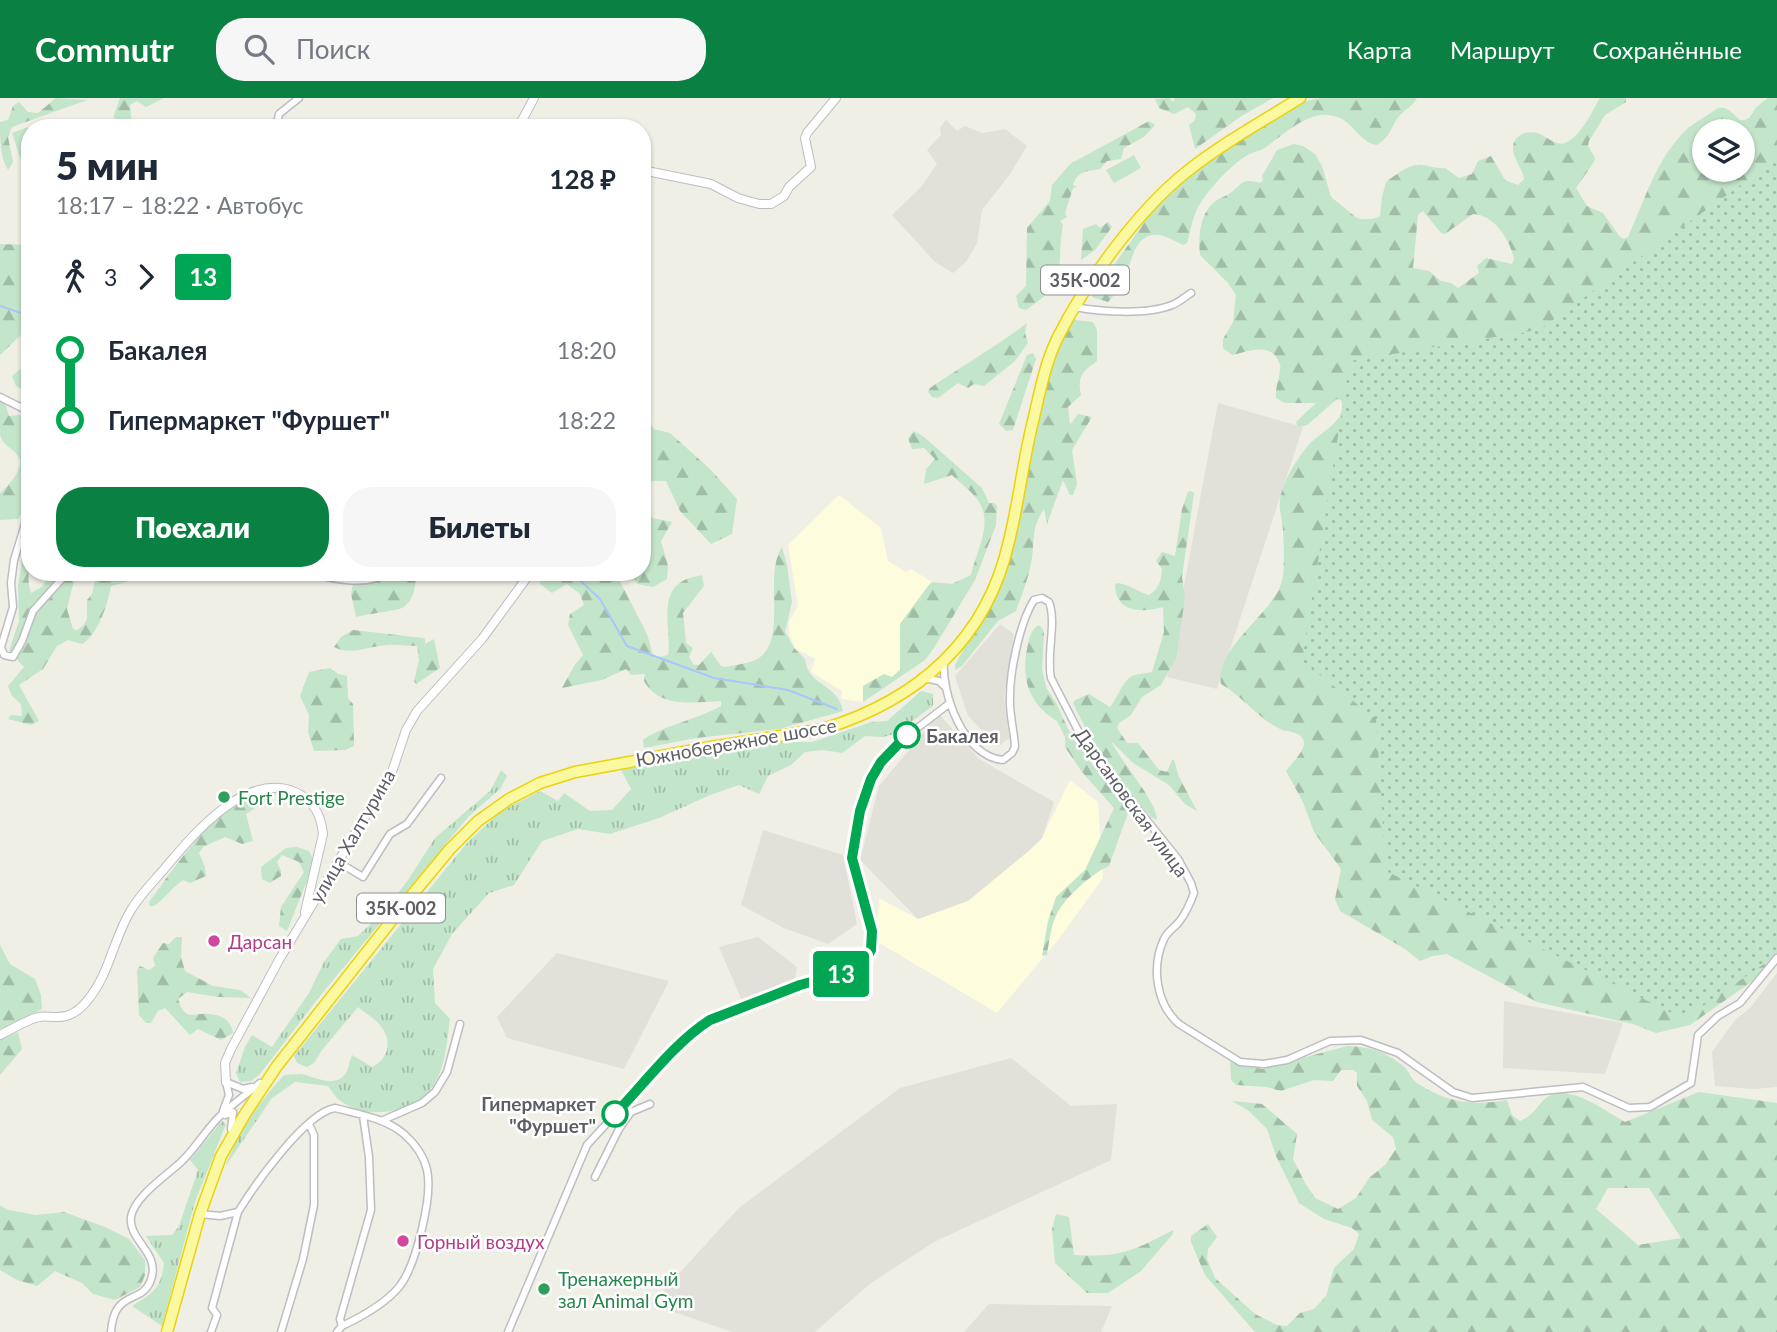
<!DOCTYPE html>
<html lang="ru">
<head>
<meta charset="utf-8">
<style>
  :root { --surface:#fff; --page:#f6f6f7; --text:#1f2937; --muted:#747a83; --accent:#0b8043 }
  body { margin:0; font-family:Lato,sans-serif; background:var(--page); color:var(--text); height:100vh; display:flex; flex-direction:column; font-size:26px; white-space:nowrap }
  * { box-sizing:border-box; margin:0 }
  p { font-size:23px; color:var(--muted) }
  .icon { flex:none; width:38px; height:38px; fill:none; stroke:currentColor; stroke-width:2; stroke-linecap:round; stroke-linejoin:round }
  .map { position:relative; flex:1; overflow:hidden }
  .details { position:absolute; left:21px; top:21px; width:630px; height:462px; display:flex; flex-direction:column; background:var(--surface); border-radius:28px; box-shadow:0 2px 5px #0004 }
  .details>* { flex:none }
  .badge { padding:0 14px; border-radius:5px; font-size:24px; line-height:46px }
  .tools { position:absolute; left:1692px; top:21px; display:grid; gap:14px }
  .tools a { display:grid; place-items:center; width:63px; height:63px; border-radius:50%; background:var(--surface); box-shadow:0 2px 5px #0004; font-size:35px }
  .map>.badge { position:absolute; translate:-50% -50%; box-shadow:0 0 0 4px #fff }
  .legs { display:flex; align-items:center; gap:10px; height:77px; padding:0 35px; font-size:23px }
  .legs p { margin-inline-start:auto }
  .summary { display:flex; align-items:center; justify-content:space-between; height:119px; padding:0 35px }
  h1 { font-size:38px; font-weight:800; line-height:52px }
  .button { display:flex; gap:14px; margin-top:auto; padding:14px 35px }
  .button a { flex:1; height:80px; border-radius:28px; background:var(--accent); color:#fff; font-size:28px; font-weight:800; line-height:80px; text-align:center }
  .button a+a { background:var(--page); color:var(--text) }
  ul { padding:0 35px; list-style:none }
  li { display:flex; align-items:center; gap:24px; height:70px; font-size:26px }
  li i { display:grid; place-items:center; width:10px; height:100%; margin:0 9px; background:currentColor }
  li i::after { content:''; width:18px; height:18px; margin:-9px; border:5px solid; border-radius:50%; background:var(--surface) }
  li p { margin-inline-start:auto }
  li:first-child i { background:linear-gradient(#0000 50%,currentColor 0) }
  li:last-child i { background:linear-gradient(currentColor 50%,#0000 0) }
  header { display:flex; align-items:center; gap:42px; box-sizing:border-box; height:98px; padding:0 35px; background:var(--accent); color:#fff }
  header strong { font-size:33px }
  nav { display:flex; gap:38px; margin-inline-start:auto; font-size:24px }
  .search { width:490px; height:63px; background:var(--page); display:flex; align-items:center; gap:18px; box-sizing:border-box; padding:0 24px; border-radius:28px; color:var(--muted); font-size:26px }
  .map>svg:first-child { display:block }
</style>
</head>
<body>
<header>
<strong>Commutr</strong>
<div class="search"><svg class="icon" aria-label="search" viewBox="0 0 24 24"><circle cx="10" cy="10" r="6"/><path d="M15 15l6 6"/></svg>Поиск</div>
<nav><a>Карта</a><a>Маршрут</a><a>Сохранённые</a></nav>
</header>
<div class="map">
<svg width="1777" height="1234" viewBox="0 0 1777 1234">
  <defs>
    <pattern id="grass-tufts" width="24" height="20" patternUnits="userSpaceOnUse" patternTransform="scale(1.75)"><rect width="24" height="20" fill="#c3e5c9"/><path d="M3 7l-1-3M5 7V3M7 7l1-3M15 17l-1-3M17 17v-4M19 17l1-3" fill="none" stroke="#a2bda7"/></pattern>
    <pattern id="forest-firs" width="22" height="20" patternUnits="userSpaceOnUse" patternTransform="scale(1.75)"><rect width="22" height="20" fill="#c3e5c9"/><path d="M5 1l3.5 6h-7zM16 11l3.5 6h-7z" fill="#a2bda7"/></pattern>
    <pattern id="park-dots" width="8" height="8" patternUnits="userSpaceOnUse" patternTransform="scale(1.75)"><rect width="8" height="8" fill="#c3e5c9"/><path d="M2 2h.1M6 6h.1" fill="none" stroke="#a2bda7" stroke-width="1.8" stroke-linecap="round"/></pattern>
  </defs>
  <rect width="100%" height="100%" fill="#efefe5"/>
  <path fill="#fdfcdc" d="M839,397L881,430L888,463L906,474L911,471L932,484L900,526L901,572L892,579L864,588L863,604L841,601L842,593L811,574L815,561L795,550L789,536V524L798,508L788,447Z
    M1070,682L1098,704L1103,780L1058,842L997,915L876,843L879,800L918,821L1042,740Z"/>
  <path fill="#e1e0d9" d="M946,22L957,33L965,28L983,35L1005,31L1027,48L1010,76L982,112L977,145L966,164L953,175L935,164L892,117L921,89L937,66L927,52L941,37L940,30Z
    M1218,305L1303,329L1217,591L1167,579Z
    M1000,526L1014,536L1004,600L1009,640L998,649L968,618L955,578Z
    M939,616L979,661L1054,704L1042,740L1031,751L968,803L918,821L860,762L879,688Z
    M763,732L843,757L857,826L828,846L784,830L741,807Z
    M758,839L797,869L795,882L743,905L719,849Z
    M557,855L669,883L624,971L507,940L497,919Z
    M1777,875V989L1754,991L1715,988L1712,954L1735,922L1750,910Z
    M1504,903L1623,925L1605,976L1503,970Z
    M1011,960L1071,1008L1117,1006L1111,1062L934,1144L871,1185L815,1234H732L651,1206L739,1110L900,990Z
    M989,1206L1112,1208L1101,1234H964Z"/>
  <path fill="url(#grass-tufts)" d="M921,593L933,596V608L894,636L883,639L865,638L842,655L824,652L805,654L791,667L768,678L759,696L739,687L710,697L659,720L610,736L578,731L542,743L514,787L489,795L452,836L433,871L435,905L450,921C447,942 446,966 435,985C416,1016 366,1024 338,1001C334,997 331,992 328,988L295,984L272,1000L225,1069C238,1035 259,1004 284,977C289,977 296,976 301,976C316,979 337,992 347,973C349,968 350,962 352,957L372,969C389,960 393,943 380,927C374,920 365,915 358,909L322,952L314,965L307,969L297,965L294,958L466,746L501,713L540,693L558,703L564,695L590,713L612,712L631,691L621,672L780,644H812L872,624L887,623Z
    M501,672L507,678L500,691L469,718L320,898L260,976L251,983L240,984L236,975L245,949L252,937L272,949L309,895L324,864L341,841L358,838L385,812L408,782L435,740L491,692Z
    M222,1023L226,1026L195,1104L162,1228L132,1208C153,1195 161,1191 164,1165L146,1138L172,1137L179,1128L198,1072L190,1062Z"/>
  <path fill="url(#forest-firs)" fill-rule="evenodd" d="M56,0L87,2L12,29L8,39L13,64L8,72C0,60 0,40 0,24L8,22L13,8L19,4L28,14L38,15Z
    M120,0H164L146,9L137,3L130,7L132,30H115L114,17Z
    M1169,0L1173,4L1175,0H1273L1240,19L1195,51L1189,27L1195,22L1196,16L1188,9L1174,16L1159,10L1155,1Z
    M1323,0H1417C1413,8 1407,10 1401,16C1391,26 1393,37 1377,47C1356,44 1354,19 1328,17C1306,15 1283,37 1266,49C1261,53 1257,53 1252,55C1235,62 1211,89 1201,104C1193,115 1191,132 1187,145L1183,147C1175,143 1162,135 1152,137C1131,141 1131,172 1122,187C1118,193 1113,198 1108,204L1092,199L1094,190L1114,167L1156,108L1208,62L1300,4Z
    M1600,0H1626V4L1605,17L1589,43L1588,48L1595,60L1594,64L1576,90L1587,108L1603,115L1620,139L1624,141L1628,139C1645,102 1656,61 1686,32C1695,24 1708,17 1718,10C1728,8 1733,16 1740,22C1750,23 1750,18 1755,11C1758,7 1764,3 1768,0H1777V299L1771,861L1757,880L1690,927L1656,935L1633,926L1537,904L1447,856L1433,858L1420,863L1405,851L1340,813L1335,801L1341,771L1314,734L1303,704L1286,673C1291,666 1303,655 1304,646C1304,632 1286,635 1278,630C1256,618 1242,598 1221,586C1214,550 1274,515 1282,483C1285,472 1284,436 1282,424C1281,417 1279,409 1280,403C1281,386 1296,363 1306,350C1317,335 1349,324 1341,302L1337,301L1307,327L1298,329L1296,324L1316,305H1285L1276,300C1275,289 1279,283 1280,272C1281,267 1280,267 1278,262C1269,244 1247,254 1232,257L1223,250V241L1233,224L1236,197L1228,185L1200,157C1198,138 1200,113 1217,102C1220,100 1224,99 1227,97C1243,88 1239,79 1260,85L1263,82L1262,78L1277,52L1294,46L1303,48L1315,56L1322,68L1331,99L1357,120C1364,122 1374,122 1380,118L1382,99L1386,84C1396,77 1409,65 1422,67C1431,68 1436,71 1445,70L1459,80L1472,76L1478,63L1491,58L1505,82L1518,87L1524,81C1523,71 1513,61 1513,50C1513,38 1526,32 1537,35C1548,38 1556,50 1567,44C1583,35 1591,15 1600,0ZM1704,33H1743V72H1704ZM1423,113L1441,135L1445,136L1473,116C1495,117 1510,142 1514,161L1512,166L1486,160L1477,168L1479,175L1458,190L1451,185L1441,183L1429,173L1413,170L1418,117ZM1539,232L1379,271L1401,255Z
    M1149,23L1155,27L1144,39L1124,50L1121,61L1107,63L1100,71C1088,73 1077,73 1073,87L1077,89L1073,90L1065,115L1067,119L1060,123L1063,127C1058,147 1064,179 1049,194C1042,201 1033,206 1026,212L1019,210L1016,198L1026,188L1027,130L1050,103L1052,87L1070,66Z
    M1108,124L1112,129L1095,152L1081,162L1083,131L1096,126L1100,130Z
    M0,146L30,147V234L26,232L0,257Z
    M1067,221L1093,224L1097,232V263C1082,274 1077,278 1081,297L1068,309L1070,327L1078,316L1092,319L1072,352L1077,386L1073,397H1070L1063,382L1047,426L1044,411C1029,432 1036,448 1030,470C1027,484 1021,499 1016,513L998,523L962,568L955,572V567L999,487L1046,267Z
    M1027,225L1025,235L1028,245L1015,263L984,288L974,286L968,290L958,285L938,300L932,299L928,294L930,290C962,268 996,249 1027,225Z
    M1033,255L1036,261L1013,332L1006,333L999,326L1027,257Z
    M30,263L27,294L16,288L12,278Z
    M0,303L6,308L9,318L20,317L30,325V400L18,421L0,422V395C8,388 26,369 18,358C13,350 2,347 0,337C0,327 0,314 0,303Z
    M642,315L654,331L670,335L710,371L737,401L732,436L711,446L680,413L666,383H647L645,401L652,420L672,424L661,443L668,468L667,481L653,489L637,486L629,474H642Z
    M914,333L924,339L982,390L989,405H994L997,408L996,427L975,482L934,550L925,562L863,604V588L884,576L892,579L900,572V526L928,488L932,484L952,486L971,477C976,453 995,424 977,401C970,392 960,385 952,377L924,386L926,371L935,361L924,350L912,351L908,340Z
    M1191,393L1194,395L1182,479L1185,500L1176,560L1161,587L1142,599L1131,617L1119,625L1117,630L1127,645H1138L1159,672L1167,674L1172,662H1174L1179,679L1197,713L1185,706L1169,687L1133,665L1111,643C1121,664 1157,703 1157,722L1151,719C1121,684 1092,647 1073,605L1075,602L1089,596L1110,609C1118,600 1123,580 1135,577C1142,575 1146,576 1152,574L1164,534L1163,509C1142,515 1116,515 1115,487L1117,485C1129,486 1138,494 1149,497C1160,490 1161,482 1162,471L1156,463L1162,454L1175,458L1182,411L1188,394Z
    M30,445C30,460 26,483 31,495L42,489L51,474H56L63,480L57,492L65,482L75,478L67,511L73,531L77,532L83,528L87,521V502L92,496L97,474H126L127,484L111,488C108,505 98,537 82,546L68,542L57,548L43,571L19,587L39,623L31,627L8,621L11,617L22,618L21,606L12,598L8,588L24,569L9,553L19,523L18,487L25,447Z
    M782,449L787,467L792,504L785,534L795,551L805,561C808,589 838,585 843,613L779,631L696,640L644,650L643,642L647,639C672,625 698,621 721,608V603C694,604 660,611 644,583L645,576L631,577L626,571L602,582L562,590L574,568L583,557L568,527L570,516L584,507L580,496L567,486L552,495L540,486L542,474H615L647,536L654,560L668,557C672,535 658,499 681,484C686,480 695,479 702,477L704,488L683,515L686,545L693,550L689,559L694,567H699L711,554L721,568L725,569C734,567 744,566 753,563C791,548 762,479 782,449Z
    M400,474H415C417,485 414,504 402,510C395,513 366,516 356,519L351,496L353,486C367,479 382,483 397,479Z
    M1039,527L1043,531L1044,536L1042,572L1047,591L1056,605L1072,639L1094,668L1128,705L1129,712L1109,768C1096,774 1088,781 1078,790C1053,813 1052,825 1047,857L1042,858L1048,823L1056,799L1085,772L1114,710L1082,674L1065,649V639L1057,623C1030,607 1021,582 1027,551C1029,542 1030,532 1039,527Z
    M353,532L423,540L425,541V546L434,541L440,570L416,586L414,583L419,562L417,548C407,548 396,546 387,547C369,548 351,558 334,549L341,539Z
    M330,570L338,576L347,578L348,600L353,606L354,648L345,652L314,653L308,634L309,617L300,598L309,574Z
    M271,696H277L246,716L253,743L242,746L225,739L203,749L199,755L205,769L206,778L190,785L183,782C171,790 165,801 154,808H150L149,804C172,773 208,718 244,704C253,700 262,699 271,696Z
    M297,749L309,753L313,761L310,775L287,833L279,828L281,809L304,774L299,764L282,757L277,764L281,773V778L270,785L262,781L261,769L286,750Z
    M176,839H182L181,859L185,873L213,888L240,892L251,900L218,899L187,894L178,901C186,925 192,914 209,916C222,917 231,922 233,935L221,942L198,931L190,937L165,910L158,913L151,925H146L139,917L137,872L140,868L149,872L155,868L153,860L163,845L169,846Z
    M0,847L10,866L35,881L41,897L42,911L15,926L0,931Z
    M18,934L22,951L0,977V942Z
    M1347,948C1370,949 1385,953 1403,968C1409,973 1411,981 1417,985C1447,1005 1473,1008 1507,1002L1512,1017L1520,1023C1536,1017 1538,1004 1549,998C1570,986 1607,1014 1625,1024L1699,994L1777,1005V1234H1255L1205,1177L1191,1144V1138L1208,1126L1217,1139L1208,1151L1207,1161L1215,1180L1255,1216L1277,1227L1287,1228L1300,1215L1314,1211L1326,1198L1334,1170L1354,1151L1359,1136L1352,1130L1324,1121L1299,1105L1276,1058L1267,1031L1249,1013L1232,1003L1262,1006L1297,1036L1293,1061L1305,1085L1315,1100L1338,1111L1356,1100L1369,1080L1385,1067L1396,1051L1393,1039L1372,1022L1367,1003L1357,988V975L1353,972H1341L1333,983L1314,982L1281,993L1266,989L1236,987L1231,982L1230,964L1262,971ZM1608,1090H1649L1681,1140L1638,1147L1596,1111Z
    M0,1107L8,1112L36,1117L64,1114L105,1129L129,1141L145,1162V1177L140,1189L115,1202L93,1196L82,1185L55,1173L37,1188L17,1182L0,1172Z
    M1056,1116L1069,1119L1074,1157C1118,1160 1134,1153 1173,1132V1136L1141,1173L1108,1195H1087L1055,1165L1052,1131Z"/>
  <path fill="url(#park-dots)" d="M1777,61V857L1684,921L1386,773L1376,621L1302,563L1350,263L1539,232Z"/>
  <path fill="#c3e5c9" d="M28,29L30,66L23,68L12,35Z
    M1134,57L1141,70L1114,85L1106,72Z"/>
  <g fill="none" stroke-linecap="round" stroke-linejoin="round">
    <path stroke="#a8c7fc" stroke-width="2" d="M0,208L30,218
      M571,474L600,501L627,548L714,580L788,592L837,611"/>
    <defs>
      <path id="minor" d="M276,30L279,16L299,0
        M1075,209C1101,214 1147,217 1172,207C1178,205 1185,199 1191,195
        M0,299L30,314
        M30,410L14,462L11,485L13,509L1,549L4,557L13,559L22,543L33,513L68,474
        M307,474C330,481 368,489 389,474
        M944,562C941,596 964,659 1003,662L1012,655L1015,649C1014,632 1009,615 1010,599C1010,572 1020,524 1034,502L1042,500L1049,504C1057,525 1046,556 1051,580L1084,644L1178,761L1191,785L1194,795C1190,806 1186,815 1179,824C1174,830 1167,834 1164,841C1151,869 1156,906 1179,926L1240,964L1264,966L1287,962L1330,943L1361,942L1398,955L1453,994L1472,1000L1583,989L1629,1010L1650,1009L1691,985L1698,937L1718,918L1740,905L1777,860
        M924,580L939,583L944,588
        M338,764L363,779L390,736L407,726L441,680
        M226,984L243,991L252,989
        M223,1013L229,997L226,984
        M225,1017L233,1014L231,1031
        M381,1023L422,1005L435,994L447,974L460,926
        M595,1079L619,1031L631,1014L650,1006
        M200,1116L220,1118L238,1114C254,1088 305,1015 335,1010C358,1016 385,1020 404,1036C414,1045 424,1058 427,1072C433,1098 416,1168 399,1189C385,1206 361,1219 342,1228
        M111,1234C114,1188 145,1209 152,1178C158,1154 128,1141 131,1119C134,1099 166,1078 181,1064C195,1051 205,1033 219,1019C231,1007 247,996 260,985
        M211,1234L217,1217L212,1210L238,1114
        M281,1234L303,1161L314,1107V1037L309,1026
        M337,1234L342,1228L340,1221L371,1112L369,1059L363,1018
        M508,1234L587,1047L673,953L697,930L710,921L800,887L847,874L866,860L871,852L872,833L852,760L860,713L871,681L894,648L950,605"/>
      <path id="tertiary" d="M518,30L534,0
        M642,72L711,86L738,100L759,106H771L784,98L789,89L811,69L805,40L807,35L836,0
        M0,937C12,931 26,922 39,919C44,918 50,919 55,919C68,920 79,913 87,903C110,876 113,841 131,812C140,797 154,783 165,770C193,737 245,673 295,694C314,702 321,717 323,736L305,814
        M226,984L225,965L231,951L279,862L392,674L406,632L417,613L482,541L531,474"/>
      <path id="trunk" d="M167,1234L200,1116L221,1058L245,1016L277,968L407,803L450,751L478,723L509,701L540,685L575,674L711,649L823,631C918,602 987,542 1009,443C1019,403 1023,363 1033,323C1040,294 1045,264 1059,237C1086,184 1138,113 1185,75C1220,47 1261,24 1300,0"/>
    </defs>
    <use href="#minor" stroke="#bdbdc3" stroke-width="9"/>
    <use href="#tertiary" stroke="#bdbdc3" stroke-width="10"/>
    <use href="#trunk" stroke="#edd208" stroke-width="13"/>
    <use href="#minor" stroke="#fff" stroke-width="6"/>
    <use href="#tertiary" stroke="#fff" stroke-width="8"/>
    <use href="#trunk" stroke="#faf8a0" stroke-width="10"/>
  </g>
  <g fill="none" stroke-linecap="round" stroke-linejoin="round">
    <defs>
      <path id="line-1" d="M615,1016C644,986 675,944 710,922L800,887L847,874L866,860L871,852L872,833L852,760L860,713L871,681L881,664L907,637"/>
    </defs>
    <use href="#line-1" stroke="#fff" stroke-width="16"/>
    <use href="#line-1" stroke="#00a651" stroke-width="10"/>
  </g>
  <g fill="#fff" stroke="#00a651" stroke-width="3.5">
    <circle cx="907" cy="637" r="12"/>
    <circle cx="615" cy="1016" r="12"/>
  </g>
  <g fill="#2e9e5b" stroke="#fff" stroke-width="2.5">
    <circle cx="224" cy="699" r="7"/>
    <circle cx="544" cy="1191" r="7"/>
  </g>
  <g fill="#d1479c" stroke="#fff" stroke-width="2.5">
    <circle cx="214" cy="843" r="7"/>
    <circle cx="403" cy="1143" r="7"/>
  </g>
  <g text-anchor="middle" dominant-baseline="central" stroke-width="5" stroke-linejoin="round" paint-order="stroke">
    <g fill="#fff" stroke="#8e8f93" stroke-width="2">
      <rect x="1041" y="167.5" width="88" height="29" rx="5"/>
      <rect x="357" y="795.5" width="88" height="29" rx="5"/>
    </g>
    <g font-size="18" font-weight="bold" fill="#5d5f65">
      <text x="1085" y="182">35К-002</text>
      <text x="401" y="810">35К-002</text>
    </g>
    <g font-size="19" font-weight="bold" fill="#5d5f65" stroke="#fff" text-anchor="start">
      <text x="926" y="637">Бакалея</text>
      <text x="596" y="1005" text-anchor="end">Гипермаркет<tspan x="596" dy="22">"Фуршет"</tspan></text>
    </g>
    <g font-size="19" fill="#5d5f65" stroke="#fff">
      <text transform="translate(736 644) rotate(-10)">Южнобережное шоссе</text>
      <text transform="translate(1132 704) rotate(54)">Дарсановская улица</text>
      <text transform="translate(352 738) rotate(-60)">улица Халтурина</text>
    </g>
    <g font-size="19" fill="#27864d" stroke="#fff" text-anchor="start">
      <text x="238" y="699">Fort Prestige</text>
      <text x="558" y="1180">Тренажерный<tspan x="558" dy="22">зал Animal Gym</tspan></text>
    </g>
    <g font-size="19" fill="#b23c85" stroke="#fff" text-anchor="start">
      <text x="228" y="843">Дарсан</text>
      <text x="417" y="1143">Горный воздух</text>
    </g>
  </g>
</svg>
<div class="tools">
<a><svg class="icon" aria-label="layers" viewBox="0 0 24 24"><path d="M12 4l9 5-9 5-9-5zM3 14l9 5 9-5"/></svg></a>
</div>
<b class="badge" style="left:841px;top:876px;background:#00a651;color:#fff">13</b>
<section class="details">
<div class="summary"><div><h1>5 мин</h1><p>18:17 – 18:22 · Автобус</p></div><b>128 ₽</b></div>
<div class="legs"><svg class="icon" aria-label="walk" viewBox="0 0 24 24"><circle cx="13" cy="4" r="2"/><path d="M13 8l-2 6 4 7M11 14l-3 7M7 12l3-4h3l4 4"/></svg>3<svg class="icon" aria-label="forward" viewBox="0 0 24 24"><path d="M9 5l7 7-7 7"/></svg><b class="badge" style="background:#00a651;color:#fff">13</b></div>
<ul>
<li><i style="color:#00a651"></i><b>Бакалея</b><p>18:20</p></li>
<li><i style="color:#00a651"></i><b>Гипермаркет &quot;Фуршет&quot;</b><p>18:22</p></li>
</ul>
<div class="button"><a>Поехали</a><a>Билеты</a></div>
</section>
</div>
</body>
</html>
